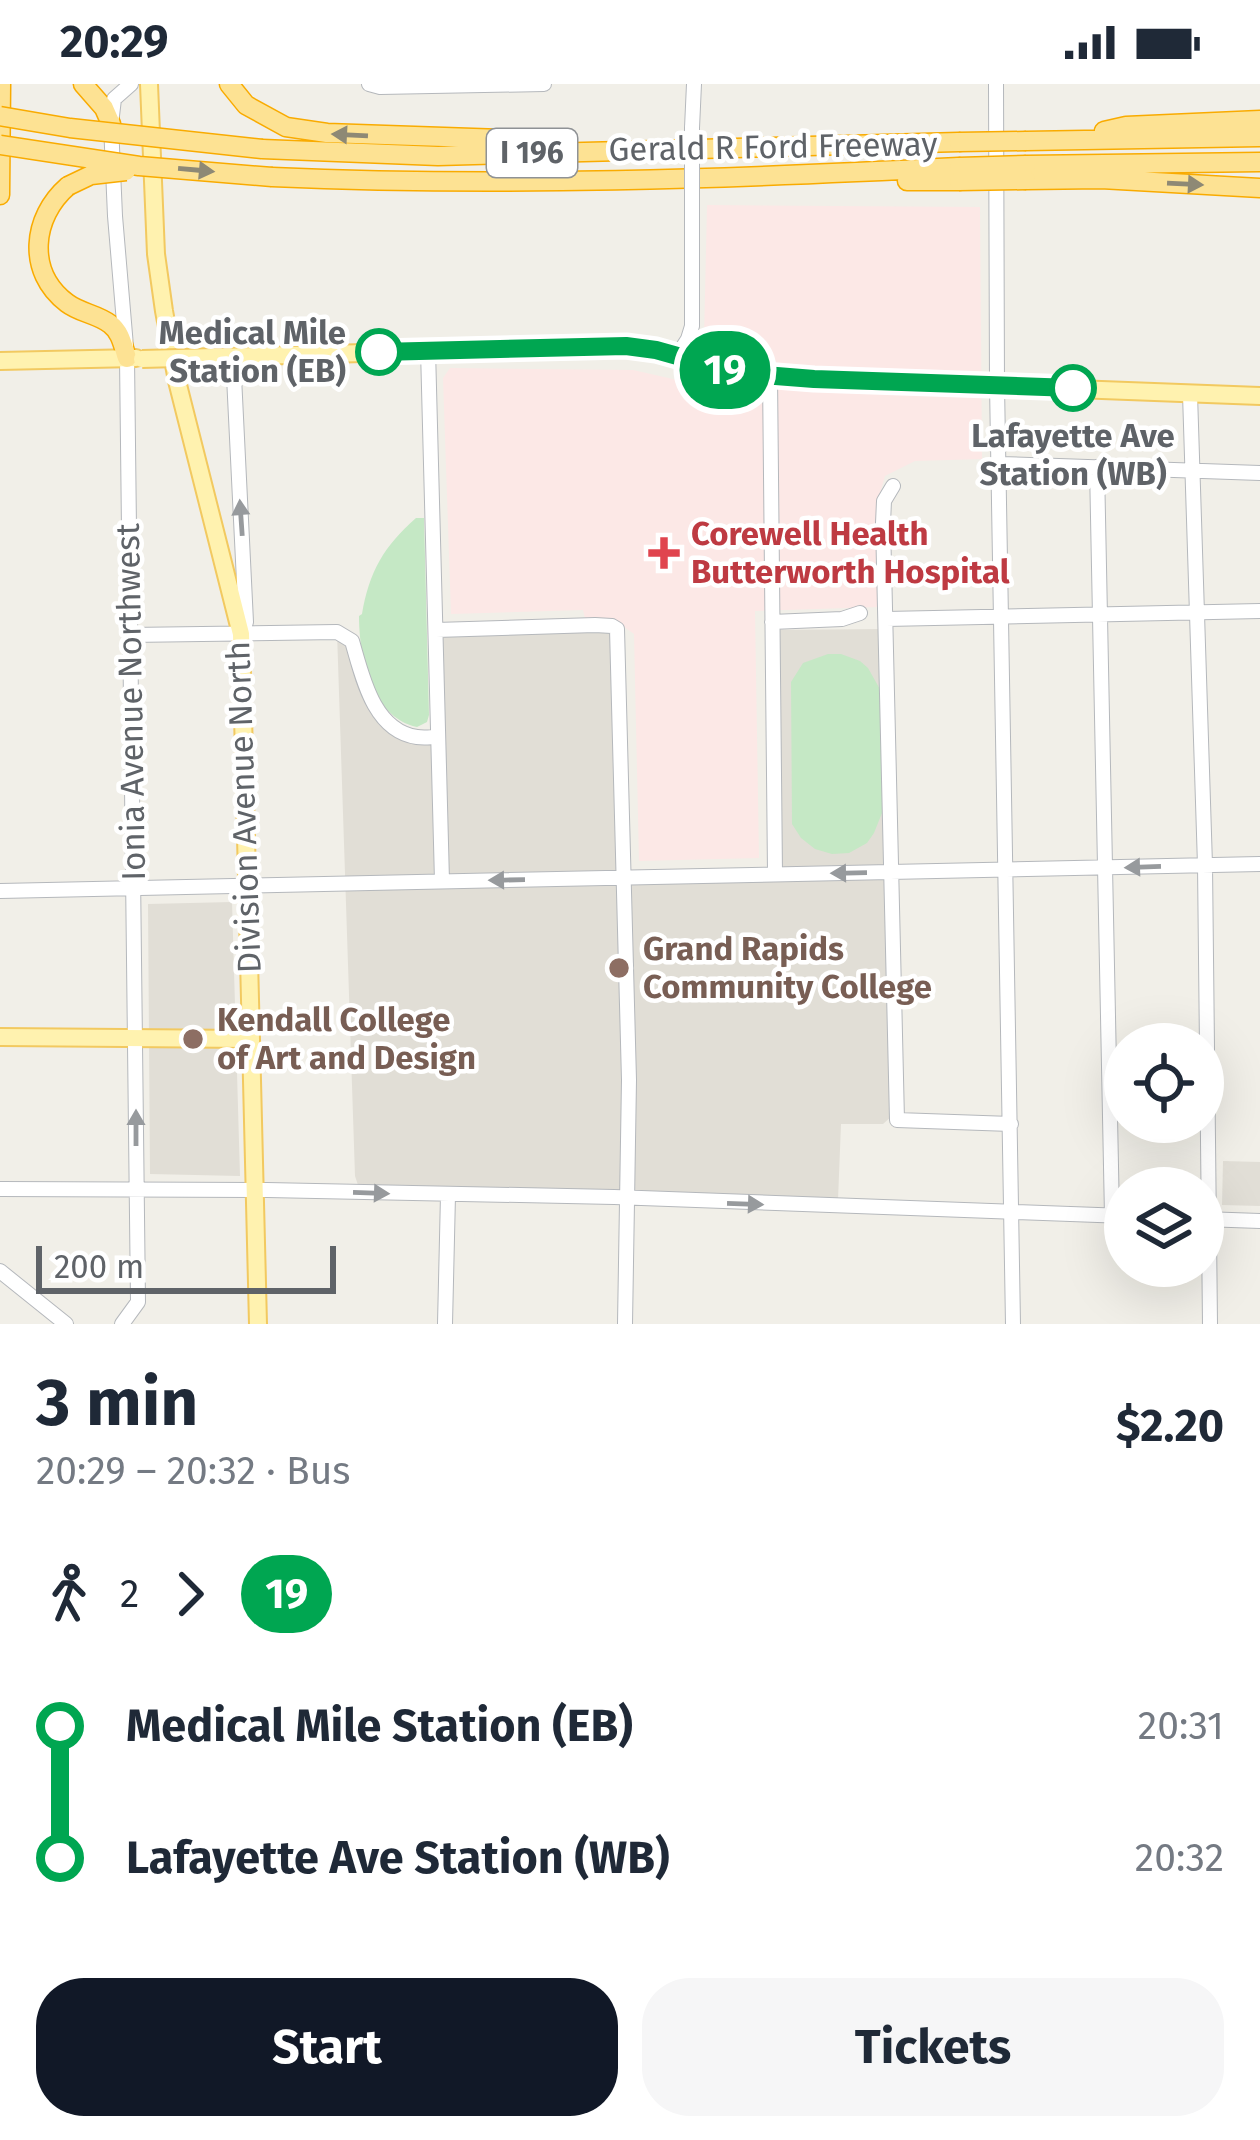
<!DOCTYPE html>
<html lang="en">
<head>
<meta charset="utf-8">
<style>
  :root { --surface:#fff; --page:#f6f6f7; --text:#1f2937; --muted:#747a83; --accent:#111827 }
  body { margin:0; font-family:"Fira Sans",sans-serif; background:var(--page); color:var(--text); height:100vh; display:flex; flex-direction:column; font-size:45px; white-space:nowrap }
  * { box-sizing:border-box; margin:0 }
  p { font-size:39px; color:var(--muted) }
  .icon { flex:none; width:66px; height:66px; fill:none; stroke:currentColor; stroke-width:2; stroke-linecap:round; stroke-linejoin:round }
  .map { position:relative; height:1240px; overflow:hidden }
  .drawer { display:flex; flex-direction:column; background:var(--surface); flex:1 }
  .drawer>* { flex:none }
  .badge { padding:0 24px; border-radius:39px; font-size:42px; line-height:78px }
  .fabs { position:absolute; left:1104px; top:939px; display:grid; gap:24px }
  .fabs a { display:grid; place-items:center; width:120px; height:120px; border-radius:50%; background:var(--surface); box-shadow:0 12px 48px #0002; font-size:60px }
  .scale { position:absolute; left:36px; bottom:30px; width:300px; box-sizing:border-box; padding-left:12px; border:6px solid #5f6368; border-top:0; font-size:33px; line-height:42px; white-space:nowrap; color:#5f6368; -webkit-text-stroke:9px #fff; paint-order:stroke }
  .map>.badge { position:absolute; translate:-50% -50%; box-shadow:0 0 0 6px #fff }
  .legs { display:flex; align-items:center; gap:18px; height:132px; padding:0 36px; font-size:39px }
  .legs p { margin-inline-start:auto }
  .overview { display:flex; align-items:center; justify-content:space-between; height:204px; padding:0 36px }
  h1 { font-size:66px; font-weight:700; line-height:90px }
  .action { display:flex; gap:24px; margin-top:auto; padding:24px 36px }
  .action a { flex:1; height:138px; border-radius:48px; background:var(--accent); color:#fff; font-size:48px; font-weight:700; line-height:138px; text-align:center }
  .action a+a { background:var(--page); color:var(--text) }
  ul { padding:0 36px; list-style:none }
  li { display:flex; align-items:center; gap:42px; height:132px; font-size:45px }
  li i { display:grid; place-items:center; width:18px; height:100%; margin:0 15px; background:currentColor }
  li i::after { content:''; width:30px; height:30px; margin:-15px; border:9px solid; border-radius:50%; background:var(--surface) }
  li p { margin-inline-start:auto }
  li:first-child i { background:linear-gradient(#0000 50%,currentColor 0) }
  li:last-child i { background:linear-gradient(currentColor 50%,#0000 0) }
  .status { display:flex; justify-content:space-between; align-items:center; height:84px; padding:0 60px; background:var(--surface); direction:ltr }
  .status svg { height:33px; fill:currentColor }
  .map>svg:first-child { display:block }
</style>
</head>
<body>
<div class="status"><b>20:29</b><svg viewBox="0 0 49 12"><path d="M0 12V9h3v3zM5 12V6h3v6zM10 12V3h3v9zM15 12V0h3v12zM26 1h20v11H26zM47 4h2v5h-2z"/></svg></div>
<div class="map">
<svg width="1260" height="1240" viewBox="0 0 1260 1240">
  <rect width="100%" height="100%" fill="#f1efe8"/>
  <path fill="#e1ded6" d="M612,542L624,794L775,790L772,546L884,545L892,1032L883,1040H841L838,1116L358,1101L355,1092L337,548L345,551L367,610L395,642L437,653L436,546Z
    M232,818L240,1092L150,1090L148,820Z
    M1223,1077L1260,1078V1122L1222,1121Z"/>
  <path fill="#fce8e6" d="M707,121L980,123L982,375L915,377L885,392L878,416L879,523L755,527L759,774L639,777L634,550L611,534H585L583,526L451,530L443,294L450,284L633,286L695,300L704,256Z"/>
  <path fill="#c5e8c5" d="M416,434H424L429,631L427,638L417,643C371,633 359,572 359,532L362,530C369,488 384,462 416,434Z
    M828,570H841L860,577L868,584L881,607L882,729L874,749L867,759L849,769L832,770L815,765L801,754L792,740L791,598L803,579Z"/>
  <g fill="none" stroke-linecap="round" stroke-linejoin="round">
    <defs>
      <path id="minor" d="M369,0L380,3L544,0
        M996,0L997,301L1013,1240
        M692,44L694,0
        M428,266L442,797
        M233,272L246,538L241,550
        M677,272L688,255L692,242V112
        M770,292L775,790
        M1190,310L1205,781L1210,1240
        M1000,380L1260,389
        M1097,383L1112,1132
        M893,402L884,417L883,439L897,1036L1011,1040
        M886,535L1260,527
        M772,538L842,535L860,529
        M436,546L595,541L612,542L617,545L629,996L625,1240
        M130,551L337,548L352,557C362,591 373,647 417,653C424,654 431,653 438,653
        M0,807L1260,780
        M0,1105L267,1106L614,1113L1125,1132
        M1203,1135L1260,1137
        M0,1187L66,1240
        M122,1240L138,1218L127,274L115,132L111,40L114,15L131,0
        M445,1240L448,1111"/>
      <path id="major" d="M149,0L156,170L164,227L177,297L241,550L258,1240
        M215,273L626,262L656,266L738,289L814,295L1260,312
        M0,277L136,274
        M0,953L250,955"/>
      <path id="highway" d="M83,0L104,24L111,40
        M229,0L246,21L286,43L327,49L558,57
        M1104,47L1126,42L1260,36
        M1026,57L1260,53
        M262,65L438,72L959,58
        M1026,81L1260,78
        M272,93C501,103 730,95 959,83
        M1026,96L1101,95L1260,104
        M907,97H959
        M68,102C32,133 26,188 67,219C80,229 97,230 110,240C121,248 123,262 127,274
        M0,111L1,0"/>
    </defs>
    <use href="#minor" stroke="#b5b8bc" stroke-width="16"/>
    <use href="#major" stroke="#f2c960" stroke-width="20"/>
    <use href="#highway" stroke="#f9ab00" stroke-width="21"/>
    <use href="#minor" stroke="#fff" stroke-width="14"/>
    <use href="#major" stroke="#fff2af" stroke-width="16"/>
    <use href="#highway" stroke="#fde293" stroke-width="18"/>
    <defs>
      <path id="minor-bridge" d="M692,112V44"/>
      <path id="major-bridge" d="M142,275L215,273"/>
      <path id="highway-bridge" d="M0,32L70,44L262,65
        M959,58L1026,57
        M0,61L139,82L272,93
        M959,83L1026,81
        M959,97L1026,96
        M68,102L91,91L126,87"/>
    </defs>
    <use href="#minor-bridge" stroke="#b5b8bc" stroke-width="16" stroke-linecap="butt"/>
    <use href="#major-bridge" stroke="#f2c960" stroke-width="20" stroke-linecap="butt"/>
    <use href="#highway-bridge" stroke="#f9ab00" stroke-width="21" stroke-linecap="butt"/>
    <use href="#minor-bridge" stroke="#fff" stroke-width="14"/>
    <use href="#major-bridge" stroke="#fff2af" stroke-width="16"/>
    <use href="#highway-bridge" stroke="#fde293" stroke-width="18"/>
  </g>
  <defs><path id="oneway-solid" d="M-6-.8H1V-3.2L6.5 0L1 3.2V.8H-6Z" transform="scale(3)"/></defs>
  <g fill="#8e8975">
    <use href="#oneway-solid" transform="translate(350 51) rotate(-177)"/>
    <use href="#oneway-solid" transform="translate(196 86) rotate(5)"/>
    <use href="#oneway-solid" transform="translate(1185 100) rotate(3)"/>
  </g>
  <g fill="#979a9d">
    <use href="#oneway-solid" transform="translate(241 434) rotate(-94)"/>
    <use href="#oneway-solid" transform="translate(1143 783) rotate(178)"/>
    <use href="#oneway-solid" transform="translate(849 789) rotate(179)"/>
    <use href="#oneway-solid" transform="translate(507 796) rotate(179)"/>
    <use href="#oneway-solid" transform="translate(136 1044) rotate(-90)"/>
    <use href="#oneway-solid" transform="translate(371 1109) rotate(2)"/>
    <use href="#oneway-solid" transform="translate(745 1120) rotate(2)"/>
  </g>
  <g fill="none" stroke-linecap="round" stroke-linejoin="round">
    <defs>
      <path id="line-1" d="M379,268L626,262L656,266L738,289L814,295L1073,304"/>
    </defs>
    <use href="#line-1" stroke="#fff" stroke-width="27"/>
    <use href="#line-1" stroke="#00a651" stroke-width="18"/>
  </g>
  <g fill="#fff" stroke="#00a651" stroke-width="6">
    <circle cx="379" cy="268" r="21"/>
    <circle cx="1073" cy="304" r="21"/>
  </g>
  <path fill="#e0444e" stroke="#fff" stroke-width="4.5" d="M658 451h12v12h12v12h-12v12h-12v-12h-12v-12h12z"/>
  <g fill="#8d6e63" stroke="#fff" stroke-width="4.5">
    <circle cx="619" cy="884" r="12"/>
    <circle cx="193" cy="955" r="12"/>
  </g>
  <g text-anchor="middle" dominant-baseline="central" stroke-width="9" stroke-linejoin="round" paint-order="stroke">
    <rect fill="#fff" stroke="#8f9295" stroke-width="3" x="487" y="45" width="90" height="48" rx="9"/>
    <g font-size="30" font-weight="bold" fill="#5f6368">
      <text x="532" y="69">I 196</text>
    </g>
    <g font-size="33" fill="#5f6368" stroke="#fff">
      <text transform="translate(773 63) rotate(-1)">Gerald R Ford Freeway</text>
      <text transform="translate(131 618) rotate(-91)">Ionia Avenue Northwest</text>
      <text transform="translate(244 723) rotate(-92)">Division Avenue North</text>
    </g>
    <g font-size="33" font-weight="bold" fill="#5f6368" stroke="#fff" text-anchor="end">
      <text x="346" y="249">Medical Mile<tspan x="346" dy="38">Station (EB)</tspan></text>
      <text x="1073" y="352" text-anchor="middle">Lafayette Ave<tspan x="1073" dy="38">Station (WB)</tspan></text>
    </g>
    <g font-size="33" font-weight="bold" fill="#be3a42" stroke="#fff" text-anchor="start">
      <text x="691" y="450">Corewell Health<tspan x="691" dy="38">Butterworth Hospital</tspan></text>
    </g>
    <g font-size="33" font-weight="bold" fill="#785e54" stroke="#fff" text-anchor="start">
      <text x="643" y="865">Grand Rapids<tspan x="643" dy="38">Community College</tspan></text>
      <text x="217" y="936">Kendall College<tspan x="217" dy="38">of Art and Design</tspan></text>
    </g>
  </g>
</svg>
<div class="fabs">
<a><svg class="icon" aria-label="locate" viewBox="0 0 24 24"><circle cx="12" cy="12" r="6"/><path d="M12 2v4M12 18v4M2 12h4M18 12h4"/></svg></a>
<a><svg class="icon" aria-label="layers" viewBox="0 0 24 24"><path d="M12 4l9 5-9 5-9-5zM3 14l9 5 9-5"/></svg></a>
</div>
<div class="scale">200 m</div>
<b class="badge" style="left:725px;top:286px;background:#00a651;color:#fff">19</b>
</div>
<section class="drawer">
<div class="overview"><div><h1>3 min</h1><p>20:29 – 20:32 · Bus</p></div><b>$2.20</b></div>
<div class="legs"><svg class="icon" aria-label="walk" viewBox="0 0 24 24"><circle cx="13" cy="4" r="2"/><path d="M13 8l-2 6 4 7M11 14l-3 7M7 12l3-4h3l4 4"/></svg>2<svg class="icon" aria-label="forward" viewBox="0 0 24 24"><path d="M9 5l7 7-7 7"/></svg><b class="badge" style="background:#00a651;color:#fff">19</b></div>
<ul>
<li><i style="color:#00a651"></i><b>Medical Mile Station (EB)</b><p>20:31</p></li>
<li><i style="color:#00a651"></i><b>Lafayette Ave Station (WB)</b><p>20:32</p></li>
</ul>
<div class="action"><a>Start</a><a>Tickets</a></div>
</section>
</body>
</html>
